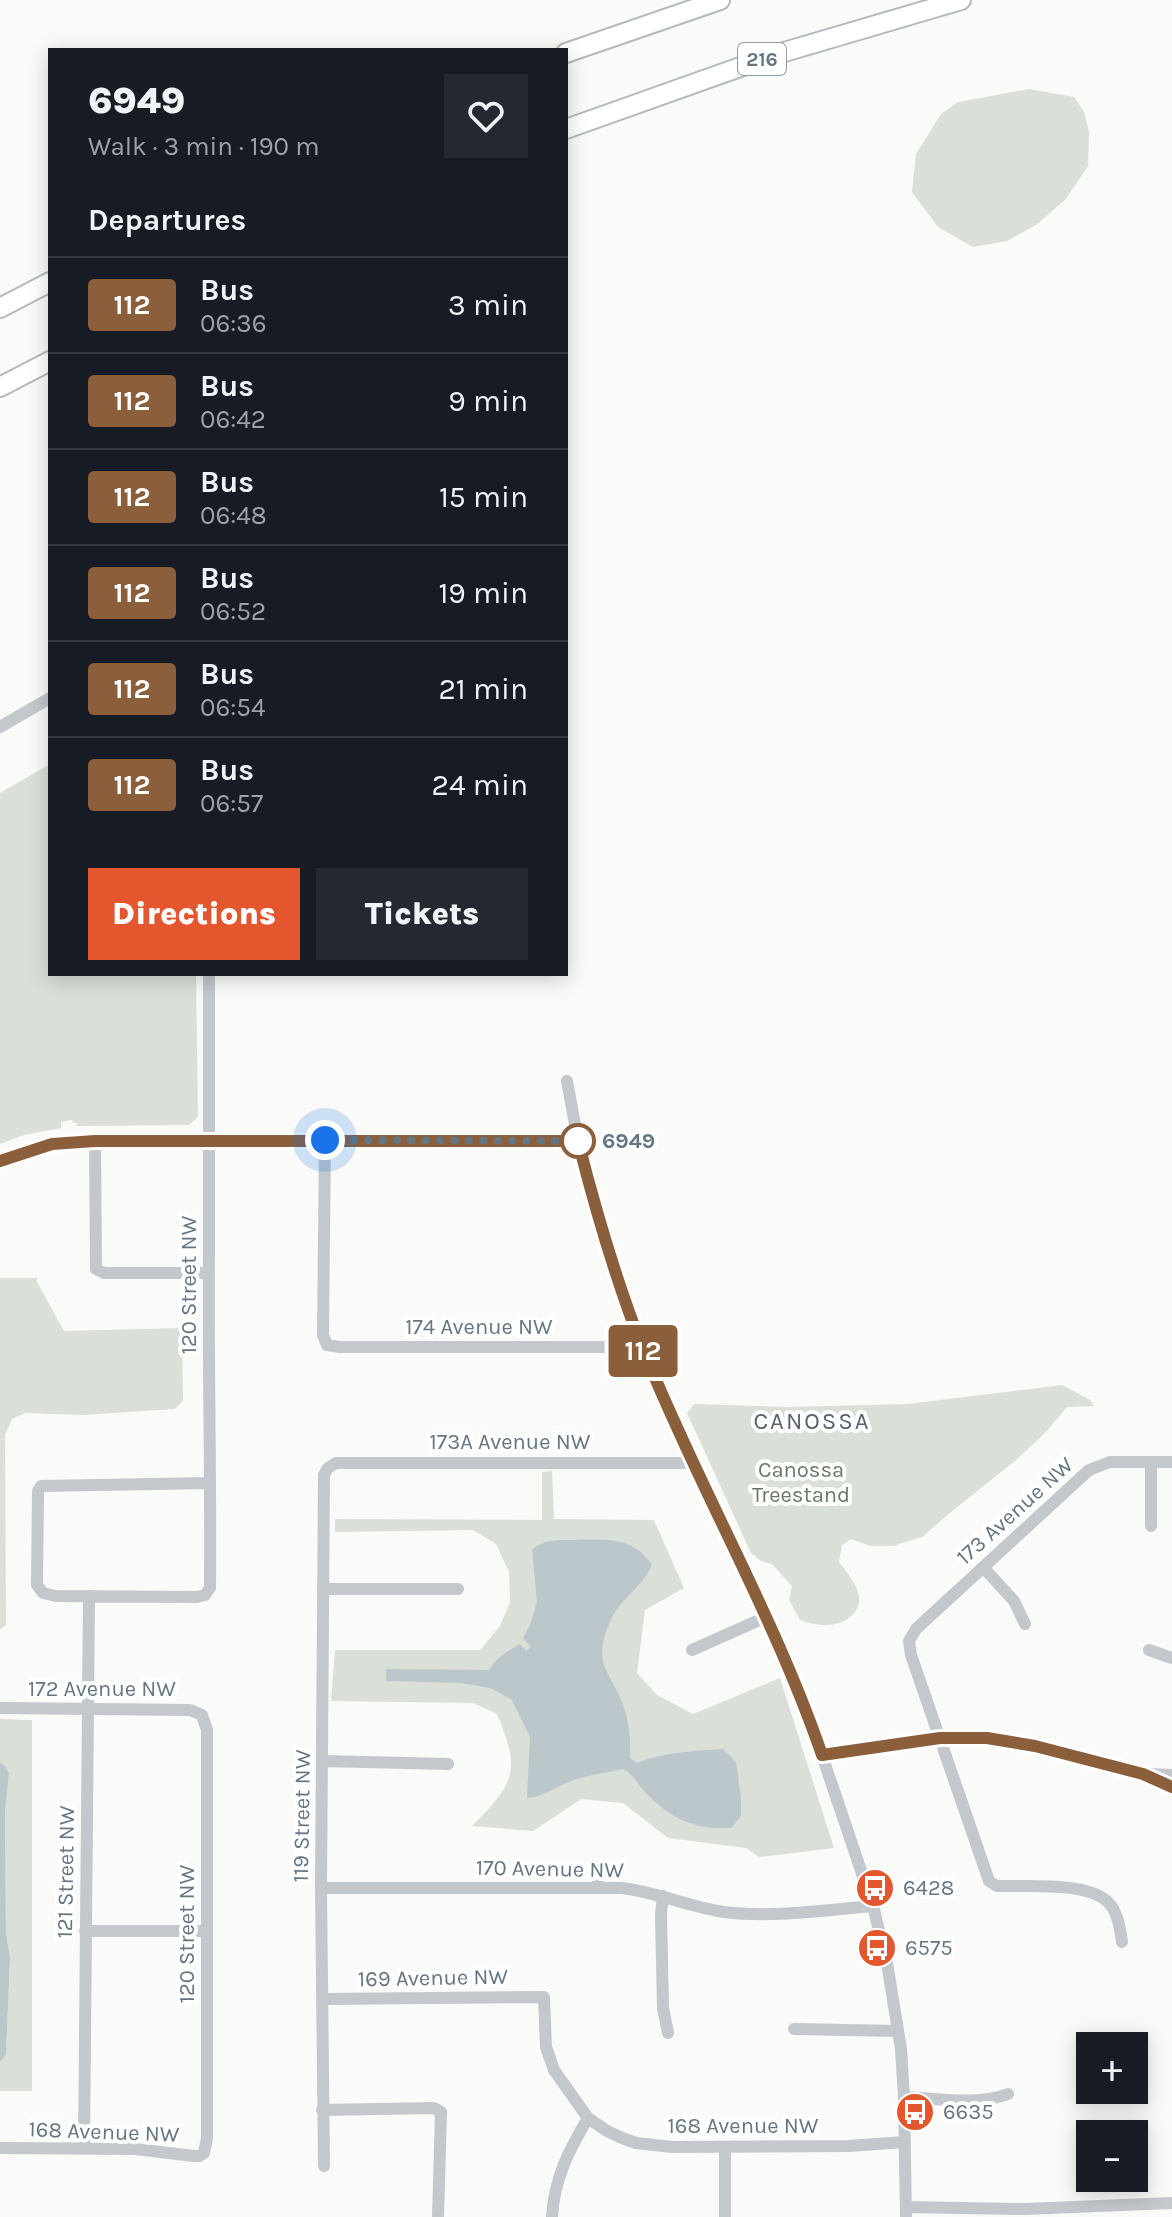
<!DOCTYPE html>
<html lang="en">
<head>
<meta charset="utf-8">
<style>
  :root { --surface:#171b24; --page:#242831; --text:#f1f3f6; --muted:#9ea1a6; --line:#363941; --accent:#e4572e }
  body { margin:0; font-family:Karla,sans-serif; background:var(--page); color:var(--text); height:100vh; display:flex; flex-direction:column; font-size:30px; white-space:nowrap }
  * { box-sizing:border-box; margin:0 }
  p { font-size:26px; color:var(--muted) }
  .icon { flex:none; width:44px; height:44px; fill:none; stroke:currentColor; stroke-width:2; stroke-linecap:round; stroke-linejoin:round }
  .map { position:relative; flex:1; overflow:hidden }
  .details { position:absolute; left:48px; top:48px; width:520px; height:928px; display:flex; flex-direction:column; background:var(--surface); border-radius:0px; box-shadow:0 4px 20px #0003 }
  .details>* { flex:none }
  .badge { padding:0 16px; border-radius:6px; font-size:28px; line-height:52px }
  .buttons { position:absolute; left:1076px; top:2032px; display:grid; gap:16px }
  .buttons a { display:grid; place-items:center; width:72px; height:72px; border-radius:0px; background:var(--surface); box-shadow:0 4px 20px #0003; font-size:40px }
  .you { position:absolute; width:40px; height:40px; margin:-20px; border:6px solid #fff; border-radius:50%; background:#1a73e8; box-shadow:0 0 0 12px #1a73e833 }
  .map>.badge { position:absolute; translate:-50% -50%; box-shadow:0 0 0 4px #fff }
  h2 { padding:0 40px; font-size:30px; line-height:72px }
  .round { display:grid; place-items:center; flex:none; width:84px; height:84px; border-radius:0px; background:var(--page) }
  .summary { display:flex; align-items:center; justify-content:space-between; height:136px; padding:0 40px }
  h1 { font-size:38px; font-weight:800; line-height:60px }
  .action { display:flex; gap:16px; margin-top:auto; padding:16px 40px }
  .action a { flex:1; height:92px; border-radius:0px; background:var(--accent); color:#fff; font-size:32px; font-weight:800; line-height:92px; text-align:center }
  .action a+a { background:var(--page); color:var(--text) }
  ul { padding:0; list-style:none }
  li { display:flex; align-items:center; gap:24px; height:96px; padding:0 40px; border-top:2px solid var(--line) }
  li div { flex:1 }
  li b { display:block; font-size:30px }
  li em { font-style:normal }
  li .badge { min-width:88px; font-weight:700; text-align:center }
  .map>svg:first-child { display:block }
</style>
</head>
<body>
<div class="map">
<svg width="1172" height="2217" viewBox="0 0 1172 2217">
  <rect width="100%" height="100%" fill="#fafaf8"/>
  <path fill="#dadfd7" d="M1029,89L1074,97L1084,112L1089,132L1088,166L1065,200L1036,225L1007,241L973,247L938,227L912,192L916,154L941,114L958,102Z
    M50,764V974H196L198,1117L189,1125L77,1126V1123H73L72,1120L61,1122V1128L24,1135L0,1144V793Z
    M0,1278H37V1282L64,1331L182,1328L183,1401L175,1409L83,1415L25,1413L12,1419L5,1435L6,1625L0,1630Z
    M1062,1385L1090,1400L1094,1406L1067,1407L1045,1433L1016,1460L951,1512L922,1537L893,1546H870L851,1539L842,1545L839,1562C847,1572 856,1583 859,1596C860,1602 858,1608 854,1613C840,1629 818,1627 800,1620L789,1600L792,1586L772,1564L761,1561L751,1553L687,1413L694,1404L789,1407L908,1404Z
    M552,1471L554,1519L654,1520L684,1588L645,1610L637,1673L657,1695L693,1714L780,1678L834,1848L759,1857L746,1848L668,1838L623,1803L581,1799L533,1831L472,1826C515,1783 521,1771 497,1714L473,1703L331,1701L335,1650H480L500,1626L510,1602L509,1572L496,1544L473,1530L335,1532V1519L542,1520V1472Z
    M0,1719L32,1720V2091H0V2062L6,2055L10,1959L6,1932L5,1813L9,1773L5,1766L0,1762Z"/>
  <path fill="#bbc7cb" d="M560,1540C596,1541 631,1532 652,1565C645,1581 633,1590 621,1604C612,1614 605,1631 603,1644C598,1666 615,1683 622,1702C629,1720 631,1740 630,1758L637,1763C664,1752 694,1751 723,1749L736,1762L741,1798V1816L731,1828C693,1830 670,1818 645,1792C637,1784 633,1774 623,1769C609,1773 592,1774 580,1778C561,1783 547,1796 527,1798L530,1736L511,1699L490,1688L460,1683L386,1681V1669L489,1670C496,1658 508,1651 520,1644L526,1651L531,1647L523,1638L530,1625L537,1602L532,1549L545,1542Z
    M0,1762L5,1766L9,1773L5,1813L6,1932L10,1959L6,2055L0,2062Z"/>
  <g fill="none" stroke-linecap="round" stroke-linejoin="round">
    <defs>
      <path id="highway" d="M566,53L720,0
        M566,129L774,55L961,0
        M0,308L50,282
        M0,387L50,361"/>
    </defs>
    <use href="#highway" stroke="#b4b9bd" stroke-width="22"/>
    <path stroke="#c3c8cc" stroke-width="12" d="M0,727L50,698
      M209,974C209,1067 209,1160 209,1254C208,1365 211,1476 210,1588L205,1595L197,1597L56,1596L43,1593L37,1585L38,1491L41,1486L210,1483
      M567,1081L578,1141L612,1265L644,1351L805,1705L873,1906L887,1963L901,2049L904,2097L906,2217
      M325,1140L323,1335L327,1345L340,1347H642
      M95,1141L96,1269L104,1273H209
      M0,1161L52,1144L95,1141H578
      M1151,1462V1526
      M983,1567L1014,1601L1025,1624
      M323,1589H458
      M692,1650L766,1617
      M1149,1650L1172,1658
      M0,1708L190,1710L202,1715L207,1730V2138L204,2153L199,2156H194L135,2149L0,2148
      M822,1755L940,1738H987L1035,1746L1143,1774L1172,1787
      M323,1761L448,1764
      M1147,1774L1172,1775
      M598,1866V1888
      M321,1888H622C657,1892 689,1907 724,1912C773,1918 824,1910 873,1906
      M663,1896L661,1914L663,2008L668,2033
      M85,1931H207
      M1122,1942C1120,1929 1118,1912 1108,1902C1086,1881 1026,1887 997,1886L989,1881L911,1655L909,1641L916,1629L1089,1470L1110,1462H1172
      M322,1999L544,1997L546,2047L554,2070L588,2118L607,2131L622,2138L636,2143L672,2147L849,2146L905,2142
      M794,2029L898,2031
      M904,2097C937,2098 976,2106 1008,2094
      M322,2110L434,2108L441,2112L438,2217
      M725,2147V2217
      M84,2148L89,1596
      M324,2166L321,1888L324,1475L328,1468L336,1463H694
      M906,2207L1025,2209L1172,2203
      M552,2217C554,2179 569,2150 588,2118"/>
    <use href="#highway" stroke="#fff" stroke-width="18"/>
  </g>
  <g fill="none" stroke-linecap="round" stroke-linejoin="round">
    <defs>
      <path id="line" d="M0,1161L52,1144L95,1141H578C596,1212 616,1281 643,1349C698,1486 774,1615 822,1755L940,1738H987L1035,1746L1143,1774L1172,1787"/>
    </defs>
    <use href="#line" stroke="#fff" stroke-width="18"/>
    <use href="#line" stroke="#8b5e3c" stroke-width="12"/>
    <path stroke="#657683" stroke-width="8" stroke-dasharray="0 14.4" d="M325,1140L578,1141"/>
  </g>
  <defs>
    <symbol id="bus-disc" viewBox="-11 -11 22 22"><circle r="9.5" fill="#e4572e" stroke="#fff"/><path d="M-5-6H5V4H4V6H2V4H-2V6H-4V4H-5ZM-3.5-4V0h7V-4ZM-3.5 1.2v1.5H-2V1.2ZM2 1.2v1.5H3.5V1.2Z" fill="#fff"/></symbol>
  </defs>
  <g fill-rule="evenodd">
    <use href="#bus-disc" x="853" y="1866" width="44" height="44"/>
    <use href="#bus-disc" x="855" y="1926" width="44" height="44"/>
    <use href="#bus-disc" x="893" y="2090" width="44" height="44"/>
  </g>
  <circle fill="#fff" stroke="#8b5e3c" stroke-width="4" cx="578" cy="1141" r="16"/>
  <g text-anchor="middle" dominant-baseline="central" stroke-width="8" stroke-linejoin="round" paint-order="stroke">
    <rect fill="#fff" stroke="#939fa8" stroke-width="2" x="738" y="43" width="48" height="32" rx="6"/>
    <g font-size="20" font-weight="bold" fill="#657683">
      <text x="762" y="59">216</text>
    </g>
    <g font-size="22" font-weight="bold" fill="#657683" stroke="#fff" text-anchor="start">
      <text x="602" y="1141">6949</text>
    </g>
    <g font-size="22" fill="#657683" stroke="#fff">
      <text transform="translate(189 1285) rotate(-90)">120 Street NW</text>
      <text x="479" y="1327">174 Avenue NW</text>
      <text x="510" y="1442">173A Avenue NW</text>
      <text transform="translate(1015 1511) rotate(-42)">173 Avenue NW</text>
      <text x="102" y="1689">172 Avenue NW</text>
      <text transform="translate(302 1816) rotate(-89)">119 Street NW</text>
      <text transform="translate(550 1869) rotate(1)">170 Avenue NW</text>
      <text transform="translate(66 1872) rotate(-89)">121 Street NW</text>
      <text transform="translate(187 1934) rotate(-90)">120 Street NW</text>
      <text transform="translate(433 1978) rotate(-1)">169 Avenue NW</text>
      <text x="743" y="2126">168 Avenue NW</text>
      <text transform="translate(104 2132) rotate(2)">168 Avenue NW</text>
    </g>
    <g font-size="22" fill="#687a64" stroke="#fff">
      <text x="801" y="1470">Canossa<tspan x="801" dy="25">Treestand</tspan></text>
    </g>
    <g font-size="22" fill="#657683" stroke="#fff" text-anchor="start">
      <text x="903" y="1888">6428</text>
      <text x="905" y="1948">6575</text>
      <text x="943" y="2112">6635</text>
    </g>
    <g font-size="24" letter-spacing="2" fill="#57646e" stroke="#fff">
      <text x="812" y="1421">CANOSSA</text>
    </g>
  </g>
</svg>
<div class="buttons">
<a>+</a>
<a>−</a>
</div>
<div class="you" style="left:325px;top:1140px"></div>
<b class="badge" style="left:643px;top:1351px;background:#8b5e3c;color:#fff">112</b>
<section class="details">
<div class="summary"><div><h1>6949</h1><p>Walk · 3 min · 190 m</p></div><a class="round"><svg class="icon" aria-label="heart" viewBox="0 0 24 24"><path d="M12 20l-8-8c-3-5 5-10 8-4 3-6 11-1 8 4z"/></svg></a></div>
<h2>Departures</h2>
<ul>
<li><span class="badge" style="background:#8b5e3c;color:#fff">112</span><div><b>Bus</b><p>06:36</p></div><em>3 min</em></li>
<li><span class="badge" style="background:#8b5e3c;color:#fff">112</span><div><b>Bus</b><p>06:42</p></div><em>9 min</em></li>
<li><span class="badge" style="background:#8b5e3c;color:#fff">112</span><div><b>Bus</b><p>06:48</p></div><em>15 min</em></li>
<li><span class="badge" style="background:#8b5e3c;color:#fff">112</span><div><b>Bus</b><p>06:52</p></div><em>19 min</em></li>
<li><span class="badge" style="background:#8b5e3c;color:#fff">112</span><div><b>Bus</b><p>06:54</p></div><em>21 min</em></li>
<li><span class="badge" style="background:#8b5e3c;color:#fff">112</span><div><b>Bus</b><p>06:57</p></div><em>24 min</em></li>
</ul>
<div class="action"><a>Directions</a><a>Tickets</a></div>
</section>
</div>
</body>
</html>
